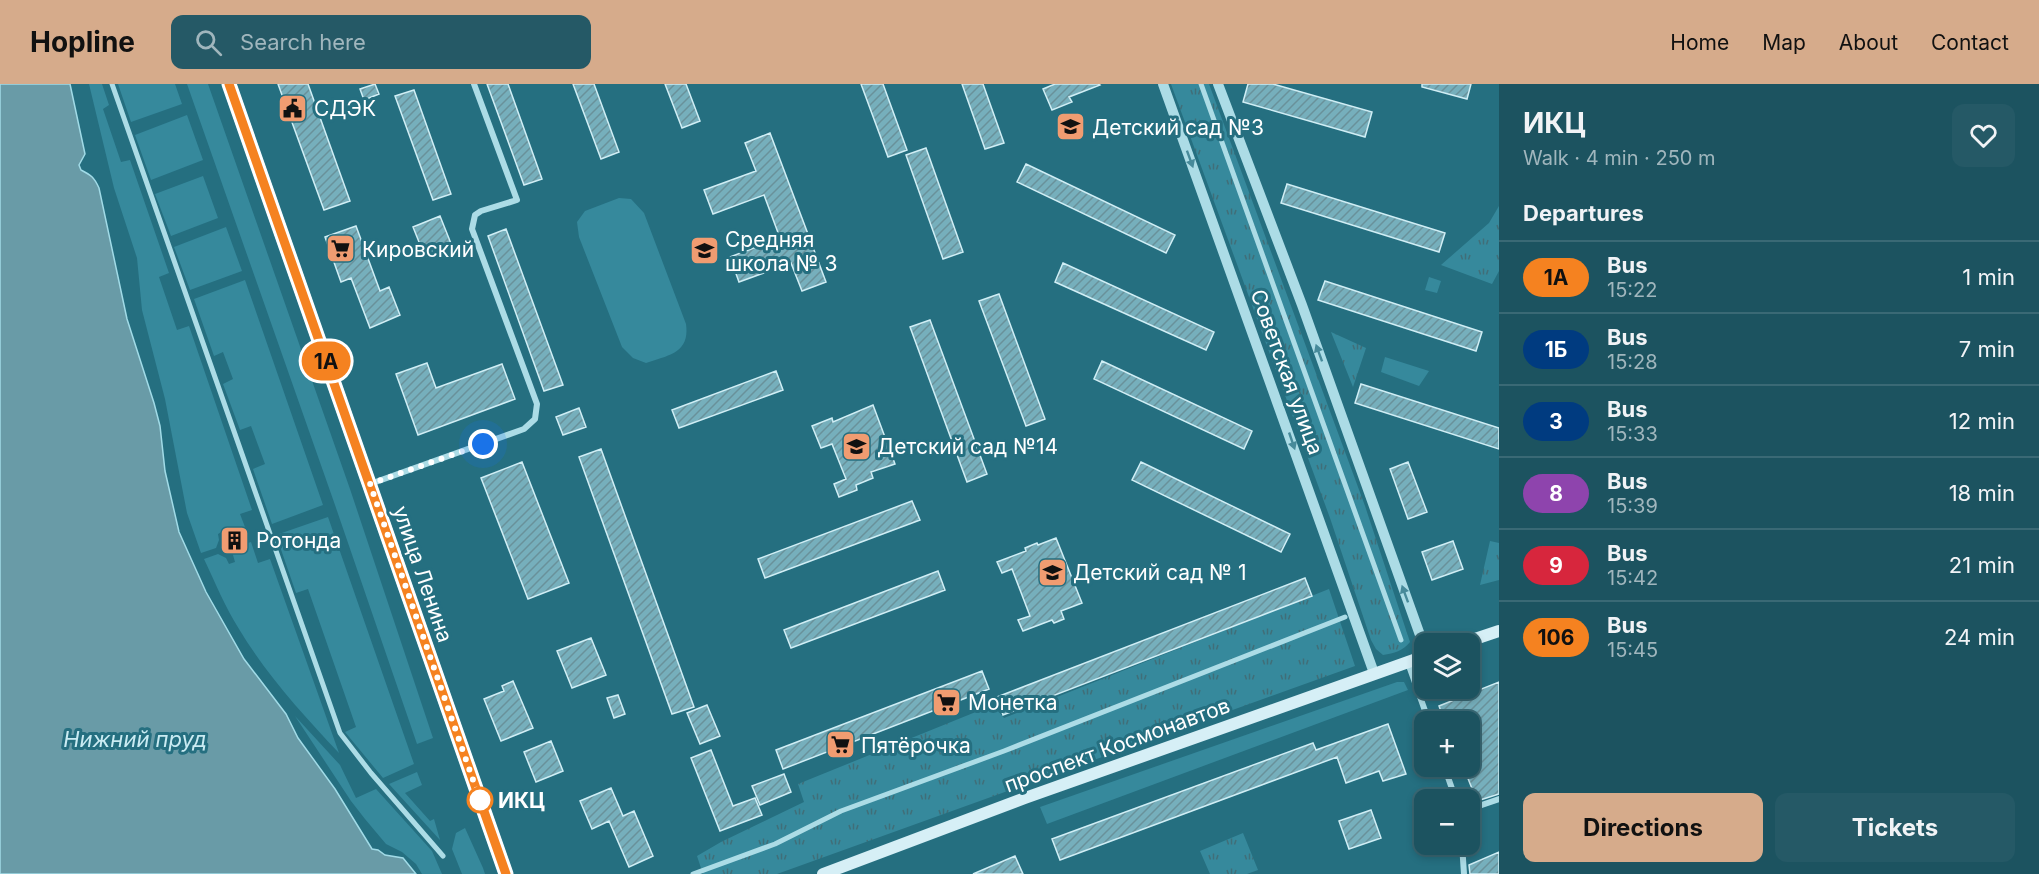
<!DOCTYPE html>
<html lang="en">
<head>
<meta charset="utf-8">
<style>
  :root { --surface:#1c5360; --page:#255966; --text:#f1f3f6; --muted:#a0b6bd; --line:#3a6975; --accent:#d6ab8b }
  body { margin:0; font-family:Inter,sans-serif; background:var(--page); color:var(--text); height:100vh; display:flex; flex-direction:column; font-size:22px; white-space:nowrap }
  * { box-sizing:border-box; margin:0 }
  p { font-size:20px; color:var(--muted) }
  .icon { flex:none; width:33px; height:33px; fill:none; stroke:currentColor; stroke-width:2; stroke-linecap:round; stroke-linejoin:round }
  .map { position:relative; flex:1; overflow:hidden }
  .sheet { display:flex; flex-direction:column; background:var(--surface); width:540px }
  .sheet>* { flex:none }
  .badge { padding:0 12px; border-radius:20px; font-size:21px; line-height:39px }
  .buttons { position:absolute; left:1414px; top:549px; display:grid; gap:12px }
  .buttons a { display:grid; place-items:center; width:66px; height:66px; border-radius:12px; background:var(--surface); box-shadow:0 3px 9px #0003,0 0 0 2px var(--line); font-size:30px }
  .you { position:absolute; width:30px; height:30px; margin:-15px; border:4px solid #fff; border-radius:50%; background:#1a73e8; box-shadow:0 0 0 9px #1a73e833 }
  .map>.badge { position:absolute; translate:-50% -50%; box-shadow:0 0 0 3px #fff }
  h2 { padding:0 24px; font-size:22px; line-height:54px }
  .round { display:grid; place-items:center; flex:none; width:63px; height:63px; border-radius:12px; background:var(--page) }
  .head { display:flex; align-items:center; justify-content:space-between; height:102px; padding:0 24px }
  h1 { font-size:28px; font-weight:700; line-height:45px }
  .primary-button { display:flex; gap:12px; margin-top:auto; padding:12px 24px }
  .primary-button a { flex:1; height:69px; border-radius:12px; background:var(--accent); color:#111; font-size:24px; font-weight:700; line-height:69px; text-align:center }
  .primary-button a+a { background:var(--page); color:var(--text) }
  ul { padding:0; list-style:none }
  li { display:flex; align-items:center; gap:18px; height:72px; padding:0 24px; border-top:2px solid var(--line) }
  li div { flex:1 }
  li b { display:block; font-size:22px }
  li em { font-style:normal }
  li .badge { min-width:66px; font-weight:700; text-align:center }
  header { display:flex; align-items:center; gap:36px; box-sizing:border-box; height:84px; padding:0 30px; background:var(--accent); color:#111 }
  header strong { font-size:28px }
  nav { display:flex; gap:33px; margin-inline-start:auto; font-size:21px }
  .search { width:420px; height:54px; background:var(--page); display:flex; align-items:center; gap:15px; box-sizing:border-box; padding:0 21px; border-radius:12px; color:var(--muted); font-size:22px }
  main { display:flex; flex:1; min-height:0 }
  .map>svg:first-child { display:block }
</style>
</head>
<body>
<header>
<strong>Hopline</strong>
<div class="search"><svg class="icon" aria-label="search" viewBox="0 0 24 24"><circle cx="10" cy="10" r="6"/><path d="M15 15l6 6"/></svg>Search here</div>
<nav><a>Home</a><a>Map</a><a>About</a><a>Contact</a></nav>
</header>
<main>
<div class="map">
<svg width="1499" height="790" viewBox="0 0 1499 790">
  <defs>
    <pattern id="park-tufts" width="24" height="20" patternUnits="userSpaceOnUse" patternTransform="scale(1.5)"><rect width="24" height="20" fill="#36899c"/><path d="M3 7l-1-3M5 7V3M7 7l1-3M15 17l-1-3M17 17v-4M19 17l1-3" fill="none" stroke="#406e78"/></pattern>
    <pattern id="building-hatch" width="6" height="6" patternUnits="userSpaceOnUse" patternTransform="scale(1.5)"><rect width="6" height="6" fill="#76afbc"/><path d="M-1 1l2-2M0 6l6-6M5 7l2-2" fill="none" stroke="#69919a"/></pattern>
  </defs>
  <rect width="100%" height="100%" fill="#256f80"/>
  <path fill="#36899c" d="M89,0H102L109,21L103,25L121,78L130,76L169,189L159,193L177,246L189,242L252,426L240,430L248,451L233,457L226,454L223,447L218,450L219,456L216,464L201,469L187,429L165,315L142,226L137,174L114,104Z
    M118,0H175L182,20L131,38Z
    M187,0H208L350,405L433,654L417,660L335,421Z
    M187,31L203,76L151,96L135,51Z
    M203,92L218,134L171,152L155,110Z
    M619,114L631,115L644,129L686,240C690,269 669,271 646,279L633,274L622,263L579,153L577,138L585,127Z
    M226,143L242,187L190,206L174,163Z
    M1429,193L1441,197L1437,209L1425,206Z
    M245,196L323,421L272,440L253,385L265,380L251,342L240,346L223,300L233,295L223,268L214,272L194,215Z
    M1385,273L1429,287L1419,302L1381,288Z
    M328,433L414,680L383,694L345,648L356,643L308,505L296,509L276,451Z
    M251,458L258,479L270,475L339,669C303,631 266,590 239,545C225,523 215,498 204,475L218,470L226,474L229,480L235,478L233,471L235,463Z
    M1397,598H1404L1408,606L1047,740L1040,723Z
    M295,632L340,681L356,714L376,705L432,767L442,790H422L416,780L402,768L386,760L365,735L351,717Z
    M417,688L422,701L405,709L430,737L434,735L440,756L389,700Z
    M465,744L483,784L485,790H462L452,765L456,749Z"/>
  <path fill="url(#park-tufts)" d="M1171,0H1209L1365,422L1410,558C1403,567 1394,569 1383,571L1376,565L1371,556L1330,434Z
    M1499,122V187L1492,200L1441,181L1489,139Z
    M1331,248L1366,264L1353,303Z
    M1490,457L1499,459V496L1480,501Z
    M1329,505L1355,582L777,790H703L697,772L721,758L804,718L798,700L993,621L1004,634Z
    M1243,749L1258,786L1247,790H1210L1200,767Z"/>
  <path fill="#699ba7" stroke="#a1dbe7" stroke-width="1.5" d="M0,0H70L85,70L79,81L81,86C91,91 94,93 99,104L127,235L154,319L160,342L165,387L179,448L206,508L244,575L286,630L298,654L335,705L372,765L378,766L385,771L403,774L416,790H0Z"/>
  <path fill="url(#building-hatch)" stroke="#d0eef5" stroke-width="1.5" d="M278,0H308L350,117L324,126Z
    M375,0L379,10L364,16L360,5Z
    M487,0H508L542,95L524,101Z
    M573,0H594L619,68L601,75Z
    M665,0H686L700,37L682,44Z
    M861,0H883L907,66L888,73Z
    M962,0H983L1004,59L985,65Z
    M1055,0H1099L1100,1L1069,13L1072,18L1052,26L1043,5Z
    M1248,0H1273L1372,28L1365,53L1243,18Z
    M1422,0H1471L1467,15L1422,3Z
    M414,6L451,110L433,116L395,12Z
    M770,49L826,198L802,207L791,179L739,198L730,173L780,154L764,111L713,130L704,106L756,87L745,59Z
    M926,64L963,168L943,175L906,71Z
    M1026,80L1175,151L1166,169L1017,98Z
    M1287,100L1445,149L1439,168L1281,119Z
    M440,132L452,162L425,173L413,143Z
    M356,142L380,207L389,203L400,231L370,244L351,194L341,198L325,153Z
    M506,145L563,301L544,307L488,152Z
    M1063,179L1214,248L1206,266L1055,198Z
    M1325,197L1482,248L1476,267L1318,216Z
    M999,210L1045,335L1026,342L979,217Z
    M930,236L987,390L967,398L910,243Z
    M1102,277L1252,347L1244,365L1094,295Z
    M427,279L436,304L502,280L515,315L418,351L396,290Z
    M776,287L783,306L679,344L672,326Z
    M1361,300L1499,344V365L1355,319Z
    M873,321L895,380L871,388L873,394L856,401L857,406L839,413L834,400L846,395L832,360L821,364L812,342L832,334L833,338Z
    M579,324L586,343L563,351L556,333Z
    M601,365L694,623L672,630L579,373Z
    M522,378L569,499L528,515L481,394Z
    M1141,378L1290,450L1281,468L1132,396Z
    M1408,378L1427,428L1408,435L1390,385Z
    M912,417L920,436L765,494L758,475Z
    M1056,454L1082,519L1061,527L1064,535L1054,539L1052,536L1023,547L1018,536L1030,532L1012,485L1002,489L997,478L1026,467L1025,464L1037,459L1038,461Z
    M1453,457L1463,485L1432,496L1422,468Z
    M938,487L945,506L791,564L784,546Z
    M1305,494L1312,512L1003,631L997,613Z
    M591,554L606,591L572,604L557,567Z
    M982,587L989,605L783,685L776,666Z
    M513,597L533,644L501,657L484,615L504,607L502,602Z
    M1499,598V710L1477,717L1463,682H1470V638H1445L1439,622Z
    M618,611L625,630L614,634L607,614Z
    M707,621L720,652L700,660L687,629Z
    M1388,640L1406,690L1383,697L1379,687L1346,699L1337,673L1060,776L1052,755L1313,659L1316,666Z
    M551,657L563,687L536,698L524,668Z
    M711,666L733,722L755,714L762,731L720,747L691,674Z
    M784,690L791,708L760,721L752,702Z
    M611,704L623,732L634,727L653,772L629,783L609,737L592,745L580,717Z
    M1371,726L1381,754L1349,765L1339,737Z
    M1499,768V790H1470L1469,781Z
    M1015,772L1023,790H973Z"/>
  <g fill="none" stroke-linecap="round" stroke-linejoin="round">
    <path stroke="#acdce6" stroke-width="5" d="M112,0L340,649L371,689L443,772
      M1201,0L1401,556
      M693,790L775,760L841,727L1004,667L1345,533"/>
    <path stroke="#acdce6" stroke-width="6" d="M370,400L524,345L535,335L537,320L472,145L475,131L481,127L517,116L474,0
      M1408,579L1429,638
      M1444,682L1456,716
      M1470,725L1499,715
      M1462,760L1464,790"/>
    <path stroke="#acdce6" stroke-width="10" d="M1163,0L1374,589
      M1218,0L1302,221L1425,565"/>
    <path stroke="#d6eff6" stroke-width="12" d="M1460,560L1499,547
      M823,790L1025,714L1425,572"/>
    <path stroke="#eef9fd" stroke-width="15" d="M229,0L506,790"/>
  </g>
  <defs><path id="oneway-solid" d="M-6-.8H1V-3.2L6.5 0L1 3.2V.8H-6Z" transform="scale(1.5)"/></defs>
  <g fill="#478a9a">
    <use href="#oneway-solid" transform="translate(1190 75) rotate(70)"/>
    <use href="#oneway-solid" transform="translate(1319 269) rotate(-110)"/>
    <use href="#oneway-solid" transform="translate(1292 357) rotate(71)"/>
    <use href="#oneway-solid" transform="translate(1405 510) rotate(-110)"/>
  </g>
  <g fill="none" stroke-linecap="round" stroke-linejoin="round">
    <defs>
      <path id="line" d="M229,0L506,790"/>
    </defs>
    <use href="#line" stroke="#fff" stroke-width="14"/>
    <use href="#line" stroke="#f58220" stroke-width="9"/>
    <path stroke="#fff" stroke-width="6" stroke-dasharray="0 10.8" d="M480,716L370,400L483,360"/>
  </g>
  <defs>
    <symbol id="civic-square" viewBox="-11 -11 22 22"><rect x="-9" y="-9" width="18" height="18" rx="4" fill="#f09c71" stroke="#256f80"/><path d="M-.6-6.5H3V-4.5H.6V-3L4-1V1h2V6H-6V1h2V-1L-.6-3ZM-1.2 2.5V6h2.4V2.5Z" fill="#111"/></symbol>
    <symbol id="school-square" viewBox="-11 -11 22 22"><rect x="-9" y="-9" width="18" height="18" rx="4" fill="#f09c71" stroke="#256f80"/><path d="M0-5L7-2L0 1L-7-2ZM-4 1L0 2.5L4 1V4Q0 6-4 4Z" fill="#111"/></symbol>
    <symbol id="supermarket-square" viewBox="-11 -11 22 22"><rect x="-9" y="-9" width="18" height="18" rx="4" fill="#f09c71" stroke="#256f80"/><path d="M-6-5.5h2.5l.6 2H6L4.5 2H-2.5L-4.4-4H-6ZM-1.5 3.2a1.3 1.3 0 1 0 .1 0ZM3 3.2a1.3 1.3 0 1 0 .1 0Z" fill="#111"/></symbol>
    <symbol id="building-square" viewBox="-11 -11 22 22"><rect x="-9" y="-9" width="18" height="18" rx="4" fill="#f09c71" stroke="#256f80"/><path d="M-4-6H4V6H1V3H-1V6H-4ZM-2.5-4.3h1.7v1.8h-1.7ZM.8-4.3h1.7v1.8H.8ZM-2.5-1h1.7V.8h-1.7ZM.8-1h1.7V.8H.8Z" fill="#111"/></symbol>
  </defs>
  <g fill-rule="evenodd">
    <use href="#civic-square" x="276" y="8" width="33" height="33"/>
    <use href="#school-square" x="1054" y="26" width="33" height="33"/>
    <use href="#supermarket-square" x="324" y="148" width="33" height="33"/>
    <use href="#school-square" x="688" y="150" width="33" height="33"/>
    <use href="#school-square" x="840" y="346" width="33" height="33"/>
    <use href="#building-square" x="218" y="440" width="33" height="33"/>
    <use href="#school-square" x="1036" y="472" width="33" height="33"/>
    <use href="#supermarket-square" x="930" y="602" width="33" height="33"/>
    <use href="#supermarket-square" x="824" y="644" width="33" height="33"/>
  </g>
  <circle fill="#fff" stroke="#f58220" stroke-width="3" cx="480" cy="716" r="12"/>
  <g text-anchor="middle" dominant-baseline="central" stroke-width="6" stroke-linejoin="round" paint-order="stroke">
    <g font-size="21" fill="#fff" stroke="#256f80" text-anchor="start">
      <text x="314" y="24">СДЭК</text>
      <text x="1092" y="43">Детский сад №3</text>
      <text x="725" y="155">Средняя<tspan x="725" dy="24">школа № 3</tspan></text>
      <text x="362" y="165">Кировский</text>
      <text x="877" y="362">Детский сад №14</text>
      <text x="256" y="456">Ротонда</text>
      <text x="1073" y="488">Детский сад № 1</text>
      <text x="968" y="618">Монетка</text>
      <text x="861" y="661">Пятёрочка</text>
    </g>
    <g font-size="21" fill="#fff" stroke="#256f80">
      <text transform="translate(1287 288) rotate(70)">Советская улица</text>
      <text transform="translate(423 490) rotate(71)">улица Ленина</text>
      <text transform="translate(1117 661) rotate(-20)">проспект Космонавтов</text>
    </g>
    <g font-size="21" font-weight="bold" fill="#fff" stroke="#256f80" text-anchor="start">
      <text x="498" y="716">ИКЦ</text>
    </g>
    <g font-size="22" font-style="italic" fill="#caebf2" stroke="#256f80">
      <text x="135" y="655">Нижний пруд</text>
    </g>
  </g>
</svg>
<div class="buttons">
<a><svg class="icon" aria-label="layers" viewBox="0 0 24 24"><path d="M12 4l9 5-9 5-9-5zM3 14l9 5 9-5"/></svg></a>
<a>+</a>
<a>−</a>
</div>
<div class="you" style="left:483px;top:360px"></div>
<b class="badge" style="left:326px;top:277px;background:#f58220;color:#111">1А</b>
</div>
<section class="sheet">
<div class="head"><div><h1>ИКЦ</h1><p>Walk · 4 min · 250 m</p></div><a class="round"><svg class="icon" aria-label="heart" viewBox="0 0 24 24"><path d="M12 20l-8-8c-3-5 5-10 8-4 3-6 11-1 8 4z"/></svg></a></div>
<h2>Departures</h2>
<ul>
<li><span class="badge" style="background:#f58220;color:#111">1А</span><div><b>Bus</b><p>15:22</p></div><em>1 min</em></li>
<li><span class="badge" style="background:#003b80;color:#fff">1Б</span><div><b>Bus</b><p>15:28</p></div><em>7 min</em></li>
<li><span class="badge" style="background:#003b80;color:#fff">3</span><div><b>Bus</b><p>15:33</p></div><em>12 min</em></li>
<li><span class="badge" style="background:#8e44ad;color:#fff">8</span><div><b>Bus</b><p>15:39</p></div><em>18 min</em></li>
<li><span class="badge" style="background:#d7263d;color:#fff">9</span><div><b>Bus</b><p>15:42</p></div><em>21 min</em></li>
<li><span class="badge" style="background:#f58220;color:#111">106</span><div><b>Bus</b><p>15:45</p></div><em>24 min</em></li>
</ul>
<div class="primary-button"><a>Directions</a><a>Tickets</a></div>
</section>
</main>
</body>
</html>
